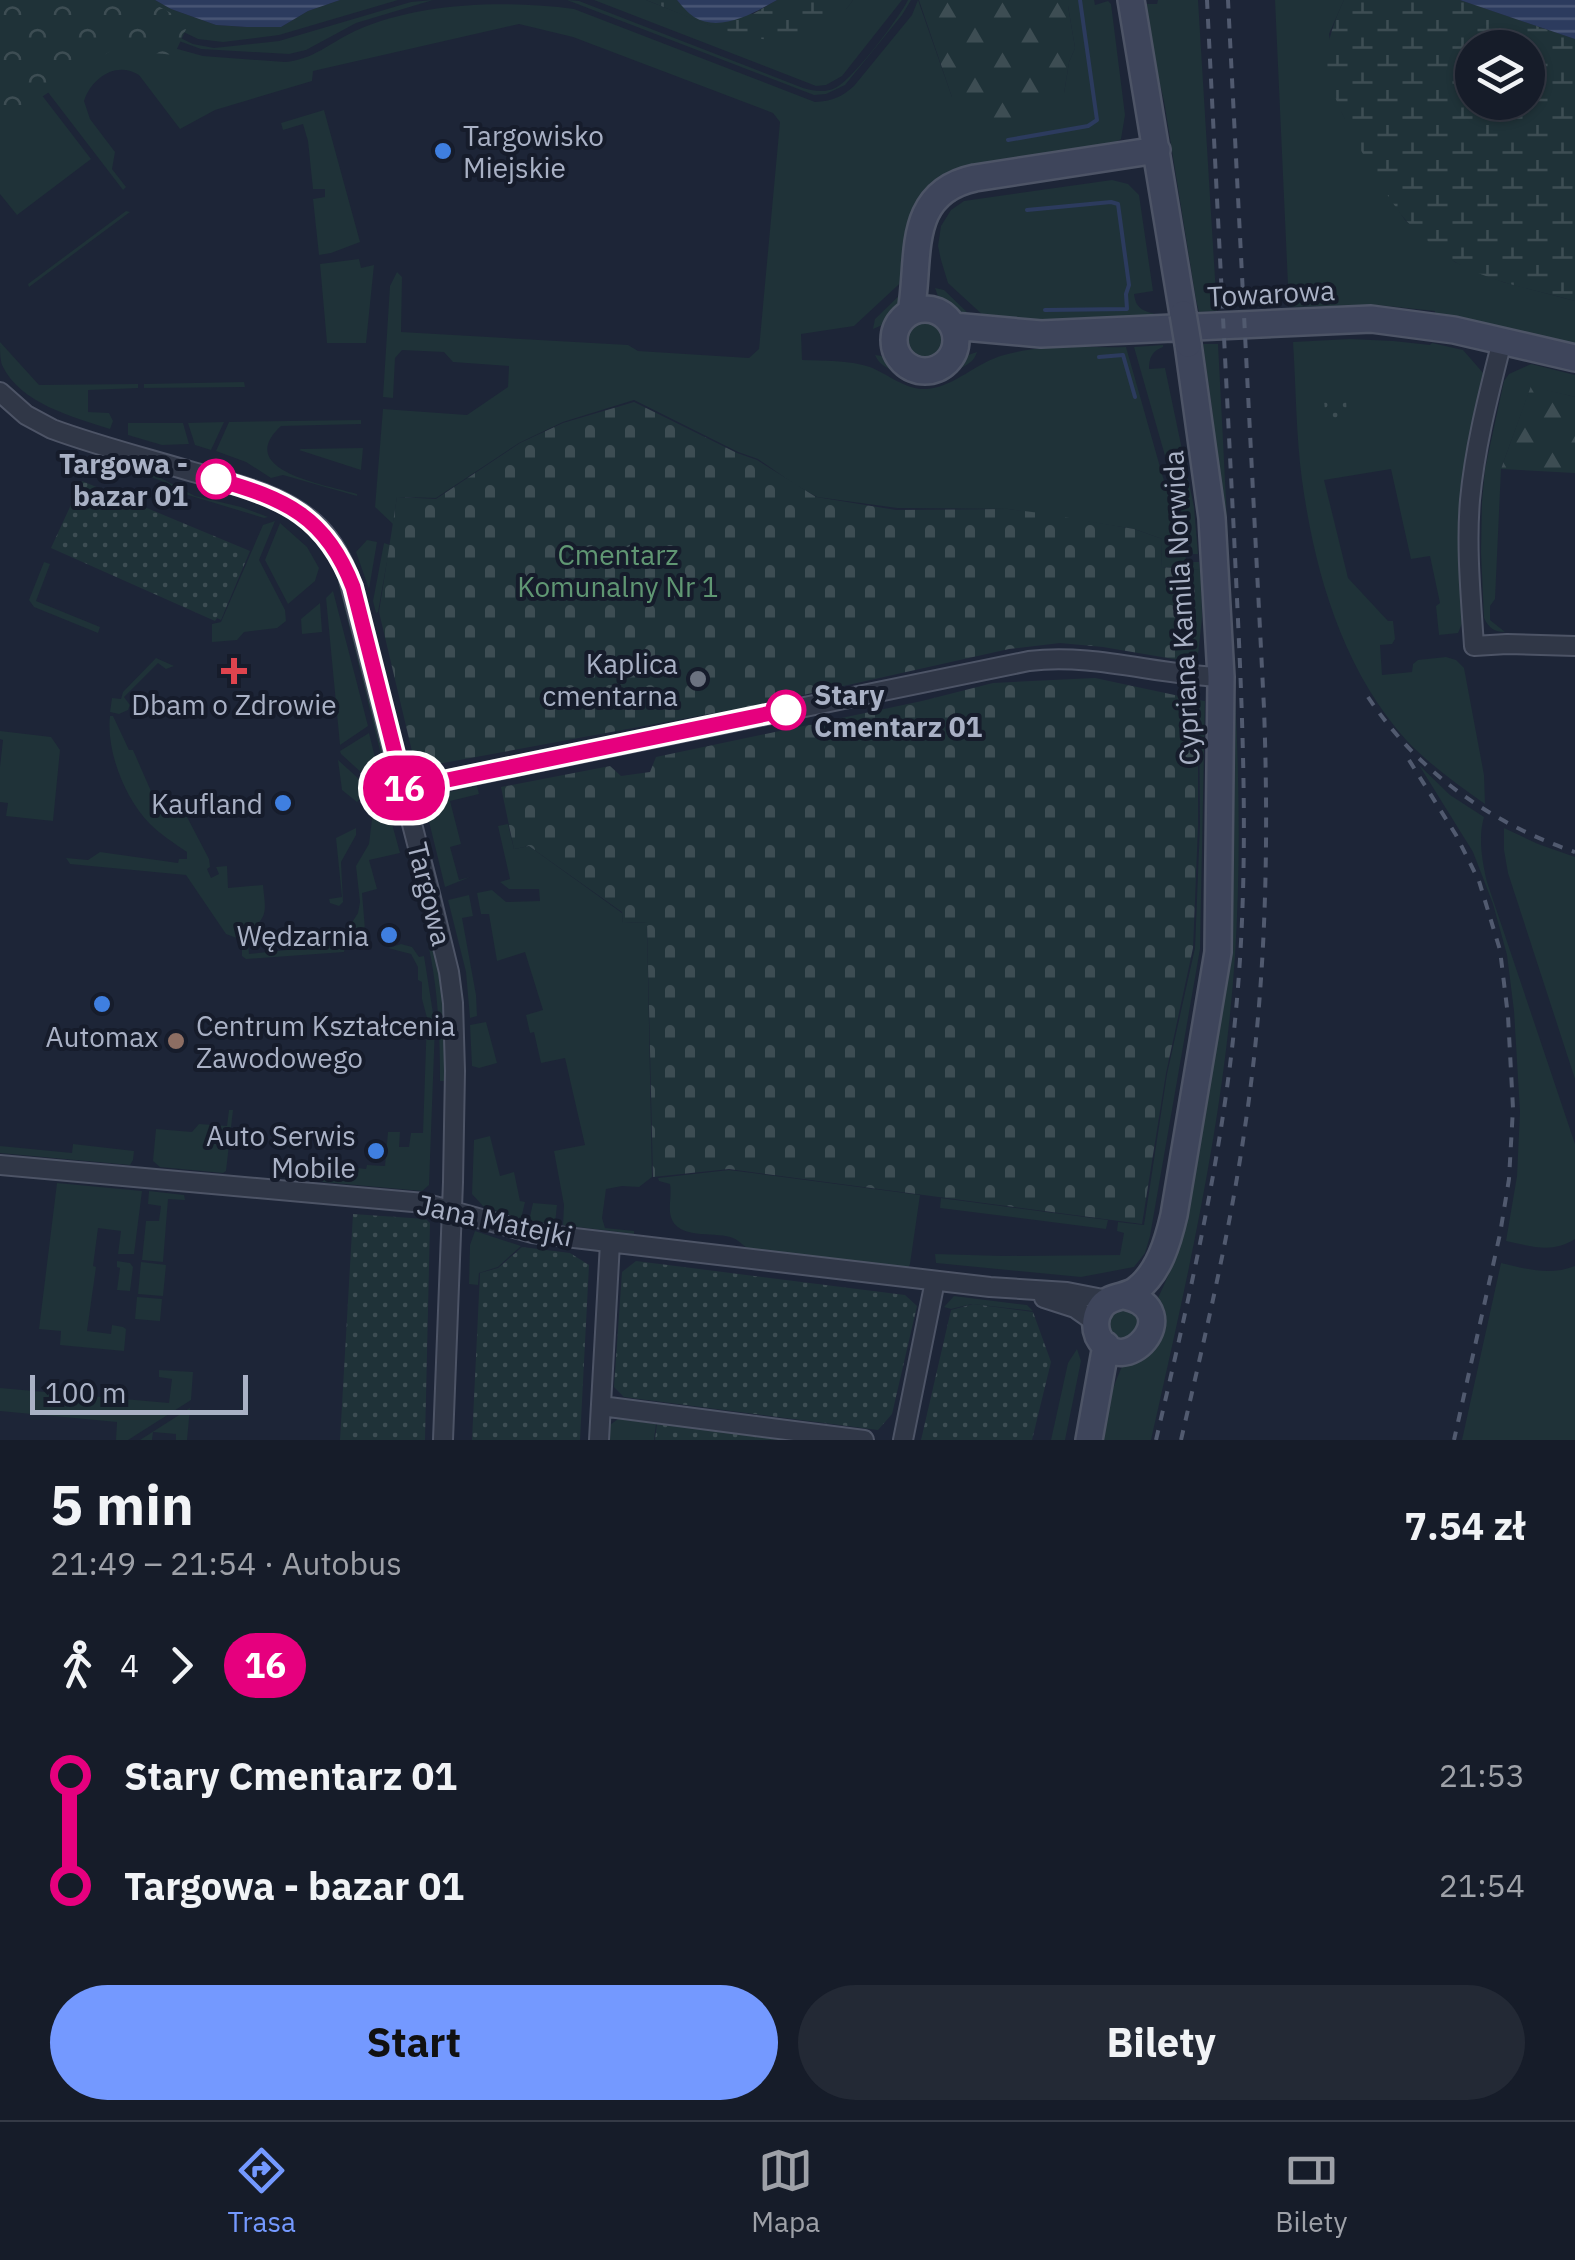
<!DOCTYPE html>
<html lang="pl">
<head>
<meta charset="utf-8">
<style>
  :root { --surface:#161c29; --page:#232935; --text:#f1f3f6; --muted:#9ea1a8; --line:#353a46; --accent:#7499ff }
  body { margin:0; font-family:"IBM Plex Sans",sans-serif; background:var(--page); color:var(--text); height:100vh; display:flex; flex-direction:column; font-size:38px; white-space:nowrap }
  * { box-sizing:border-box; margin:0 }
  p { font-size:32px; color:var(--muted) }
  .icon { flex:none; width:55px; height:55px; fill:none; stroke:currentColor; stroke-width:2; stroke-linecap:round; stroke-linejoin:round }
  .map { position:relative; height:1440px; overflow:hidden }
  .details { display:flex; flex-direction:column; background:var(--surface); flex:1 }
  .details>* { flex:none }
  .badge { padding:0 20px; border-radius:32px; font-size:35px; line-height:65px }
  .fabs { position:absolute; left:1455px; top:30px; display:grid; gap:20px }
  .fabs a { display:grid; place-items:center; width:90px; height:90px; border-radius:50%; background:var(--surface); box-shadow:0 2px 8px #0004,0 0 0 2px var(--line); font-size:50px }
  .scale { position:absolute; left:30px; bottom:25px; width:218px; box-sizing:border-box; padding-left:10px; border:5px solid #a9b1c5; border-top:0; font-size:28px; line-height:35px; white-space:nowrap; color:#a9b1c5; -webkit-text-stroke:8px #161c2b; paint-order:stroke }
  .map>.badge { position:absolute; translate:-50% -50%; box-shadow:0 0 0 5px #fff }
  .legs { display:flex; align-items:center; gap:15px; height:110px; padding:0 50px; font-size:32px }
  .legs p { margin-inline-start:auto }
  .overview { display:flex; align-items:center; justify-content:space-between; height:170px; padding:0 50px }
  h1 { font-size:55px; font-weight:800; line-height:75px }
  .action { display:flex; gap:20px; margin-top:auto; padding:20px 50px }
  .action a { flex:1; height:115px; border-radius:60px; background:var(--accent); color:#111; font-size:40px; font-weight:800; line-height:115px; text-align:center }
  .action a+a { background:var(--page); color:var(--text) }
  ul { padding:0 50px; list-style:none }
  li { display:flex; align-items:center; gap:35px; height:110px; font-size:38px }
  li i { display:grid; place-items:center; width:15px; height:100%; margin:0 12px; background:currentColor }
  li i::after { content:''; width:25px; height:25px; margin:-12px; border:8px solid; border-radius:50%; background:var(--surface) }
  li p { margin-inline-start:auto }
  li:first-child i { background:linear-gradient(#0000 50%,currentColor 0) }
  li:last-child i { background:linear-gradient(currentColor 50%,#0000 0) }
  .dock { display:flex; justify-content:space-around; align-items:center; height:140px; border-top:2px solid var(--line); background:var(--surface); font-size:28px; color:var(--muted) }
  .dock a { display:grid; justify-items:center; gap:5px }
  .dock .on { color:var(--accent) }
  .map>svg:first-child { display:block }
</style>
</head>
<body>
<div class="map">
<svg width="1575" height="1440" viewBox="0 0 1575 1440">
  <defs>
    <pattern id="forest-firs" width="22" height="20" patternUnits="userSpaceOnUse" patternTransform="scale(2.5)"><rect width="22" height="20" fill="#1f3238"/><path d="M5 1l3.5 6h-7zM16 11l3.5 6h-7z" fill="#3d4d53"/></pattern>
    <pattern id="wetland-marsh" width="20" height="14" patternUnits="userSpaceOnUse" patternTransform="scale(2.5)"><rect width="20" height="14" fill="#1f3238"/><path d="M1 5h8M5 5V1M11 12h8M15 12V8" fill="none" stroke="#3d4d53"/></pattern>
    <pattern id="cemetery-stones" width="16" height="16" patternUnits="userSpaceOnUse" patternTransform="scale(2.5)"><rect width="16" height="16" fill="#1f3238"/><path d="M2 7V4a2 2 0 0 1 4 0v3zM10 15v-3a2 2 0 0 1 4 0v3z" fill="#3d4d53"/></pattern>
    <pattern id="park-crowns" width="20" height="18" patternUnits="userSpaceOnUse" patternTransform="scale(2.5)"><rect width="20" height="18" fill="#1f3238"/><path d="M2 6a3 3 0 1 1 6 0M12 15a3 3 0 1 1 6 0" fill="none" stroke="#3d4d53"/></pattern>
    <pattern id="garden-dots" width="8" height="8" patternUnits="userSpaceOnUse" patternTransform="scale(2.5)"><rect width="8" height="8" fill="#1f3238"/><path d="M2 2h.1M6 6h.1" fill="none" stroke="#3d4d53" stroke-width="1.8" stroke-linecap="round"/></pattern>
    <pattern id="water-rules" width="6" height="5" patternUnits="userSpaceOnUse" patternTransform="scale(2.5)"><rect width="6" height="5" fill="#2c3b5e"/><path d="M0 2.5h6" fill="none" stroke="#485574"/></pattern>
  </defs>
  <rect width="100%" height="100%" fill="#1d2537"/>
  <path fill="#1f3238" d="M0,0L203,56L285,62C313,60 331,42 355,31C419,2 507,0 574,9L815,102C832,101 842,97 854,86L912,15L918,0L952,97L1064,93L1069,62L1075,48L1068,6V0H1094L1095,5L1108,1L1111,4L1125,115L1121,139L1116,142L960,167L952,174L910,274L854,326L801,334L802,360C825,361 848,360 870,367C890,375 905,390 927,389C954,387 977,362 1004,355C1042,344 1087,348 1126,347L1187,562H1199L1200,570L1161,567L1162,539L1134,529L1008,509L897,508L817,497L794,484L758,459L738,452L634,400L563,422L519,443L436,498L397,497L393,524L375,507L383,409L467,415L508,387L509,366L453,362L444,352L402,350L395,358L393,398L383,397L390,286L397,272L402,277L401,332L628,345L638,351L749,358L759,349L780,122L773,113L573,37L519,24L313,71L312,81L215,110L180,129L139,75C117,61 92,77 84,101L90,119L115,152L112,169L126,187L123,190L44,87Z
    M102,0L193,44L214,48L279,41L411,2L433,0L356,23L306,50L289,54L201,49L179,41Z
    M117,0H155L171,9L216,25L247,27H281L308,11L340,0H398L279,35L223,42L198,39Z
    M567,0L579,1L803,88C814,91 825,93 835,88C852,81 899,18 908,0H911L902,15L845,85L826,94L814,95Z
    M594,0H646L712,26L846,9L853,0H902L842,76L826,85L816,86Z
    M1158,0H1198L1217,311L1199,312L1196,300L1164,101L1148,34L1144,4H1157Z
    M1275,0H1344L1329,34L1342,113L1377,177L1405,220L1455,262L1503,282L1575,301V346L1435,314V311L1377,305L1289,307Z
    M0,17L41,94L91,159L17,215L0,194Z
    M324,110L360,242L331,253L319,255L313,199L325,197V189H313L308,141L303,124L283,130L281,123Z
    M1112,180L1128,184L1139,195L1153,291L1134,294C1136,311 1146,311 1158,315L1033,323L986,318L948,283L941,260L938,246L941,226L951,210L964,201Z
    M126,211L130,212L29,287L28,284Z
    M359,259L361,268L374,265L366,343H327L320,264Z
    M935,288L944,290L972,317L954,318L940,302Z
    M905,290L906,305L887,323L873,329L875,319Z
    M906 340a19 19 0 1 1 38 0a19 19 0 1 1-38 0Z
    M1350,339L1393,341L1430,345L1432,343L1463,350L1484,374L1463,483L1461,513L1464,619L1458,633L1439,635L1436,606L1440,603L1430,556L1411,559L1391,469L1324,480L1348,578L1388,621H1393L1395,639L1392,644L1380,645L1382,675L1412,672L1413,664L1418,660L1446,657L1456,660L1464,668L1484,775L1485,804C1458,785 1430,765 1407,741C1343,670 1315,574 1302,480C1296,435 1296,388 1293,342Z
    M0,342L39,385L138,384V388L88,390V412L109,413L113,421L110,429C74,417 20,404 2,365C0,359 0,349 0,342Z
    M1203,344H1218C1223,439 1228,535 1232,631C1238,739 1242,848 1235,956C1224,1121 1187,1280 1151,1440H1100C1104,1416 1110,1394 1120,1371C1137,1332 1163,1297 1175,1256L1225,952L1222,524L1213,417Z
    M1163,345V347C1152,351 1149,358 1149,369L1165,368L1194,507L1198,554H1193L1134,347Z
    M977,352C974,361 970,363 961,368C932,385 922,386 893,371C884,366 879,364 875,355C899,357 909,383 935,376C952,372 960,356 977,352Z
    M1531,364L1575,375V397L1531,387L1501,469L1495,599L1490,606V620L1505,632C1494,632 1489,628 1484,618L1481,552L1482,501L1485,469L1504,381L1509,374Z
    M244,382L245,387L144,388V384Z
    M361,420V424L281,426C232,471 328,485 357,494V496L283,475L271,478L246,462L216,451L229,422Z
    M224,422L211,450L195,445L188,423Z
    M128,423H183L189,444L162,445L128,435Z
    M363,448L361,470L299,450L301,449Z
    M129,467L151,473L195,496L241,507L268,517L264,518L165,488L167,483L129,469Z
    M275,521L259,560L285,610L286,621L277,628L244,632L237,640L212,642V624L221,622L263,525Z
    M280,523L307,547L319,568L315,581L288,604L265,560Z
    M367,540L377,542L369,589L356,552Z
    M384,543L390,545L378,612L376,613L373,601Z
    M44,562L50,564L36,601L100,627L98,633L34,607L29,600Z
    M341,580L390,770L387,779L338,582Z
    M333,591L368,726L340,745L326,598Z
    M320,603L322,632L302,634L301,619Z
    M156,658L174,666L166,669L158,663L124,697L130,705L128,710L119,714L110,712L112,698L121,699L123,692Z
    M1199,700L1205,701L1200,949L1150,1236L1145,1253L1134,1267L1081,1277L936,1263L935,1254L1003,1256L1120,1255L1124,1233L1117,1231L1118,1222L1144,1225L1167,1074L1195,948L1200,825Z
    M110,716H113L129,750H133L157,805L166,802L171,810L187,817L209,859L210,867L207,869L211,878L219,874L216,867L227,866L228,888L263,885C265,909 270,917 247,932L249,954L342,944L346,932L358,913L360,902L356,866L369,844L373,811L377,804L386,802L400,853L369,860L377,889L362,893L366,942L355,940L353,945L346,943L344,952L246,959L242,956V940L226,934L186,875L70,864L66,858L88,860L100,852L178,863L179,859H187V852C174,843 161,835 150,824C125,799 106,751 110,716Z
    M0,731L51,737L60,750L53,821L6,816L8,803L0,802V767L3,740L0,739Z
    M369,733L381,782L375,785L341,754L340,751Z
    M338,760L370,789L357,802L342,790Z
    M1419,765L1450,795L1484,817C1478,837 1482,861 1487,882L1575,1144V1239C1552,1254 1531,1246 1506,1241L1517,1176L1520,1112L1514,1011L1507,955L1493,904L1473,852Z
    M477,786L479,794L450,801L461,844L450,847L459,880L470,877L445,887L425,805L430,796Z
    M508,824L514,849L529,846L622,913L623,923L647,922L652,1177L639,1187L622,1186L606,1189L602,1218L605,1228L634,1231V1234L563,1225L564,1205L554,1151L585,1145L565,1058L541,1063L534,1032L530,1033L526,1015L543,1010L525,952L497,961L489,914H481L477,893L492,890L506,902L540,901L539,889H509L500,882L510,879L498,826Z
    M356,828V835L341,862L343,902L339,906L330,903L329,899L342,897L336,838Z
    M1504,828L1538,844L1575,857V1079L1508,873L1504,850Z
    M469,895L473,916L462,918L476,995L477,1016L470,1018L466,972L448,900Z
    M427,939L433,940C443,988 446,1033 445,1081H440C440,1032 438,987 427,939Z
    M401,944L412,947L419,957L424,956L435,1026L429,1185L422,1191L323,1182L320,1175L324,1171L345,1175L348,1167L366,1169L367,1165L385,1166L388,1132H400L399,1147H409L411,1133H423L427,1018L422,999V982L418,980V967L411,954L388,948Z
    M486,1022L497,1063L479,1068L472,1066L470,1025Z
    M229,1110H233L226,1171L223,1173L160,1167L153,1161L156,1129L192,1132L199,1124L227,1126Z
    M490,1136L500,1176L514,1172L520,1201L525,1202L521,1219L483,1206L472,1194L474,1140Z
    M73,1144L134,1151L133,1160L130,1165L0,1153V1146L72,1153Z
    M729,1170L920,1195L910,1264L907,1270L750,1251C744,1246 738,1239 730,1237C713,1232 677,1239 671,1217C668,1207 672,1195 670,1184L659,1181L658,1178Z
    M57,1183L142,1191L134,1254H118L121,1231L98,1228L93,1266L96,1267L87,1331L111,1334L112,1325L123,1327L126,1329L124,1351L60,1345L61,1331L39,1329Z
    M149,1191L184,1195L185,1200L168,1199L163,1262L142,1260L146,1221H159L161,1206L148,1204Z
    M941,1198L1108,1220L1106,1229L940,1208Z
    M533,1203L557,1205L555,1224L529,1221Z
    M475,1231L521,1246L498,1267L479,1273L478,1285L469,1284L470,1245Z
    M117,1261L130,1263L133,1267L130,1291L117,1290L120,1268L117,1267Z
    M141,1262L166,1265L163,1296L138,1294Z
    M1501,1263C1527,1269 1549,1276 1575,1266V1440H1462Z
    M954,1296L1027,1305L1033,1311L972,1304L951,1309L944,1307Z
    M137,1297L162,1299L160,1321L135,1319Z
    M1108 1323a15 15 0 1 1 30 0a15 15 0 1 1-30 0Z
    M1077,1349L1081,1361L1065,1440H1051L1068,1363Z
    M159,1370L193,1372L191,1400L128,1440H116L117,1422L0,1411V1388L169,1403L172,1379L159,1377Z
    M190,1408L187,1440H176V1434L153,1432L152,1440H140Z
    M618,1419L656,1424L654,1440H609L610,1425Z"/>
  <path fill="url(#forest-firs)" d="M919,0H1068V6L1075,48L1069,62L1064,93L1046,116L1016,125L988,120L952,97Z
    M1531,386L1575,397V473L1501,469Z"/>
  <path fill="url(#wetland-marsh)" fill-rule="evenodd" d="M646,0H677L681,5L753,14L777,0H853C801,76 712,25 646,0Z
    M1344,0H1460L1575,39V301C1536,290 1493,283 1457,263C1444,256 1413,229 1404,218C1383,192 1327,97 1327,67C1326,42 1334,22 1344,0ZM1472,48H1528V102H1472Z"/>
  <path fill="url(#cemetery-stones)" d="M634,402L737,453L757,460L816,497L896,510L1008,509L1040,513L1134,529L1162,539L1161,567L1201,570L1202,618L1197,663L1103,647L1060,643L1009,649L763,704L416,768L379,612L397,497L436,499L520,443L563,423Z
    M1095,678L1198,700V825L1193,948L1166,1073L1142,1224L729,1169L653,1177L647,922L623,923L622,912L529,846L514,849L501,787L610,766L621,776L650,772L656,757L922,701L993,683Z"/>
  <path fill="url(#park-crowns)" d="M0,0H147L189,23L174,55L113,49L0,125Z"/>
  <path fill="url(#garden-dots)" d="M1346,398L1347,420L1326,421L1324,400Z
    M82,481L250,551L221,620L217,618L215,621L51,548Z
    M353,1214L426,1219L430,1223L425,1440H340Z
    M522,1247L570,1253L589,1265L580,1440H472L480,1273L498,1268Z
    M636,1261L905,1295L917,1306L892,1414L878,1430L624,1397L614,1387L622,1272Z
    M973,1304L1033,1312L1051,1362L1032,1440H921L951,1310Z
    M657,1424L783,1440H655Z"/>
  <path fill="url(#water-rules)" d="M155,0H340L308,11L281,27H247L216,25L171,9Z
    M677,0H777C754,13 720,33 694,17C688,13 682,6 677,0Z
    M1460,0H1575V39Z"/>
  <g fill="none" stroke-linecap="round" stroke-linejoin="round">
    <path stroke="#2c3b5e" stroke-width="4" d="M1008,140L1088,126L1097,120L1080,0
      M1027,210L1111,202L1118,204L1129,285L1126,294L1127,309L1045,310
      M1099,357L1123,355L1135,397"/>
    <defs>
      <path id="street" d="M1502,341C1489,393 1475,446 1470,500C1466,548 1471,598 1474,646L1507,644L1575,646
        M0,392L26,415L52,429C98,446 146,458 193,472C235,484 281,494 314,523C330,537 340,555 348,575L430,894L449,972L453,1003L455,1071L453,1182L443,1440
        M405,789L1029,661C1094,653 1156,675 1221,677
        M0,1165L424,1203L532,1233L990,1287L1067,1292L1108,1300
        M1044,1298L1075,1308L1095,1322
        M601,1406L864,1440
        M599,1440L610,1243
        M903,1440L935,1281"/>
      <path id="secondary" d="M1131,0L1183,314
        M894 340a31 31 0 1 1 62 0a31 31 0 1 1-62 0Z
        M911,312C921,259 904,193 975,178L1157,150
        M953,326L1041,334L1371,319L1454,330L1575,358
        M1125,1296C1188,1310 1123,1385 1098,1336C1094,1326 1095,1315 1102,1306C1111,1295 1125,1298 1136,1290C1159,1273 1168,1241 1174,1215L1218,952L1221,677L1212,518L1188,344
        M1089,1440L1106,1345"/>
    </defs>
    <use href="#street" stroke="#4d5466" stroke-width="22"/>
    <use href="#secondary" stroke="#4d5466" stroke-width="30"/>
    <use href="#street" stroke="#303747" stroke-width="18"/>
    <use href="#secondary" stroke="#3e455b" stroke-width="25"/>
    <path stroke="#515a6f" stroke-width="4" stroke-dasharray="10 10" stroke-linecap="butt" d="M1368,697C1418,772 1490,823 1575,852
      M1409,760L1456,835L1479,881L1500,950L1508,1016L1513,1108L1509,1179L1500,1234L1454,1440
      M1156,1440C1191,1290 1226,1141 1238,987C1250,836 1241,686 1234,535C1225,357 1216,178 1207,0
      M1181,1440C1205,1336 1230,1232 1245,1127C1266,988 1269,848 1264,708L1228,0"/>
    <defs>
      <path id="secondary-bridge" d="M1183,314L1188,344"/>
    </defs>
    <use href="#secondary-bridge" stroke="#4d5466" stroke-width="30" stroke-linecap="butt"/>
    <use href="#secondary-bridge" stroke="#3e455b" stroke-width="25"/>
  </g>
  <g fill="none" stroke-linecap="round" stroke-linejoin="round">
    <defs>
      <path id="line-1" d="M216,479C285,499 326,516 353,587L404,789L786,710"/>
    </defs>
    <use href="#line-1" stroke="#fff" stroke-width="22"/>
    <use href="#line-1" stroke="#e6007e" stroke-width="15"/>
  </g>
  <g fill="#3f7fe0" stroke="#161c2b" stroke-width="4">
    <circle cx="443" cy="151" r="10"/>
    <circle cx="283" cy="803" r="10"/>
    <circle cx="389" cy="935" r="10"/>
    <circle cx="102" cy="1004" r="10"/>
    <circle cx="376" cy="1151" r="10"/>
  </g>
  <g fill="#fff" stroke="#e6007e" stroke-width="5">
    <circle cx="216" cy="479" r="18"/>
    <circle cx="786" cy="710" r="18"/>
  </g>
  <path fill="#e0444e" stroke="#161c2b" stroke-width="4" d="M229 656h10v10h10v10h-10v10h-10v-10h-10v-10h10z"/>
  <circle fill="#6b7280" stroke="#161c2b" stroke-width="4" cx="698" cy="679" r="10"/>
  <circle fill="#8d6e63" stroke="#161c2b" stroke-width="4" cx="176" cy="1041" r="10"/>
  <g text-anchor="middle" dominant-baseline="central" stroke-width="8" stroke-linejoin="round" paint-order="stroke">
    <g font-size="28" fill="#a9b1c5" stroke="#161c2b" text-anchor="end">
      <text x="463" y="135" text-anchor="start">Targowisko<tspan x="463" dy="32">Miejskie</tspan></text>
      <text x="678" y="663">Kaplica<tspan x="678" dy="32">cmentarna</tspan></text>
      <text x="234" y="704" text-anchor="middle">Dbam o Zdrowie</text>
      <text x="263" y="803">Kaufland</text>
      <text x="369" y="935">Wędzarnia</text>
      <text x="196" y="1025" text-anchor="start">Centrum Kształcenia<tspan x="196" dy="32">Zawodowego</tspan></text>
      <text x="102" y="1036" text-anchor="middle">Automax</text>
      <text x="356" y="1135">Auto Serwis<tspan x="356" dy="32">Mobile</tspan></text>
    </g>
    <g font-size="28" fill="#a9b1c5" stroke="#161c2b">
      <text transform="translate(1271 293) rotate(-3)">Towarowa</text>
      <text transform="translate(1181 608) rotate(-93)">Cypriana Kamila Norwida</text>
      <text transform="translate(430 894) rotate(76)">Targowa</text>
      <text transform="translate(495 1220) rotate(12)">Jana Matejki</text>
    </g>
    <g font-size="28" font-weight="bold" fill="#a9b1c5" stroke="#161c2b" text-anchor="end">
      <text x="188" y="463">Targowa -<tspan x="188" dy="32">bazar 01</tspan></text>
      <text x="814" y="694" text-anchor="start">Stary<tspan x="814" dy="32">Cmentarz 01</tspan></text>
    </g>
    <g font-size="28" fill="#609773" stroke="#161c2b">
      <text x="618" y="554">Cmentarz<tspan x="618" dy="32">Komunalny Nr 1</tspan></text>
    </g>
  </g>
</svg>
<div class="fabs">
<a><svg class="icon" aria-label="layers" viewBox="0 0 24 24"><path d="M12 4l9 5-9 5-9-5zM3 14l9 5 9-5"/></svg></a>
</div>
<div class="scale">100 m</div>
<b class="badge" style="left:404px;top:788px;background:#e6007e;color:#fff">16</b>
</div>
<section class="details">
<div class="overview"><div><h1>5 min</h1><p>21:49 – 21:54 · Autobus</p></div><b>7.54 zł</b></div>
<div class="legs"><svg class="icon" aria-label="walk" viewBox="0 0 24 24"><circle cx="13" cy="4" r="2"/><path d="M13 8l-2 6 4 7M11 14l-3 7M7 12l3-4h3l4 4"/></svg>4<svg class="icon" aria-label="forward" viewBox="0 0 24 24"><path d="M9 5l7 7-7 7"/></svg><b class="badge" style="background:#e6007e;color:#fff">16</b></div>
<ul>
<li><i style="color:#e6007e"></i><b>Stary Cmentarz 01</b><p>21:53</p></li>
<li><i style="color:#e6007e"></i><b>Targowa - bazar 01</b><p>21:54</p></li>
</ul>
<div class="action"><a>Start</a><a>Bilety</a></div>
</section>
<nav class="dock">
<a class="on"><svg class="icon" aria-label="directions" viewBox="0 0 24 24"><path d="M12 3l9 9-9 9-9-9zM9 14v-3h6M13 9l2 2-2 2"/></svg>Trasa</a>
<a><svg class="icon" aria-label="map" viewBox="0 0 24 24"><path d="M3 6l6-2 6 2 6-2v14l-6 2-6-2-6 2zM9 4v14M15 6v14"/></svg>Mapa</a>
<a><svg class="icon" aria-label="tickets" viewBox="0 0 24 24"><path d="M3 7h18v10H3zM15 7v10"/></svg>Bilety</a>
</nav>
</body>
</html>
